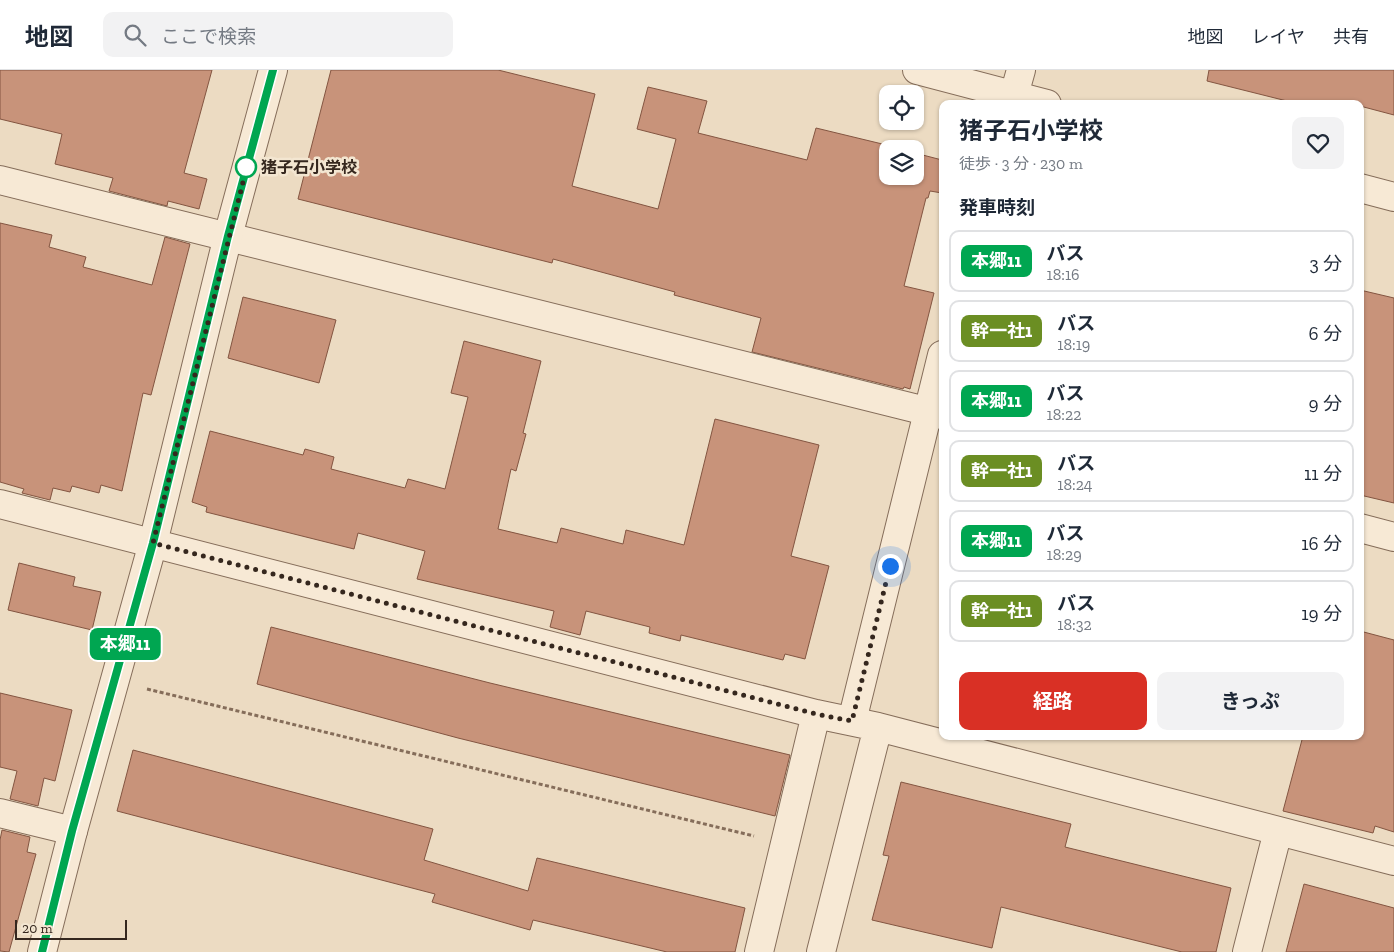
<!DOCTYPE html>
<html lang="ja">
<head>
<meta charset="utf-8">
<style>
  :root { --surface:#fff; --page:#f2f2f3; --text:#1f2937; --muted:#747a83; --line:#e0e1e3; --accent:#d93025 }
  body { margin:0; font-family:"Zilla Slab","Noto Sans JP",serif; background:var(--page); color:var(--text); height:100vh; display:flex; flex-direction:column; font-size:19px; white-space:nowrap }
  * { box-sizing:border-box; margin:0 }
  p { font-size:16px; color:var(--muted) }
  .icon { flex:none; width:28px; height:28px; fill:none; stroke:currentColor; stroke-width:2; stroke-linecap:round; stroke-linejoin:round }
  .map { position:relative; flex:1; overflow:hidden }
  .side { position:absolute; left:939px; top:30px; width:425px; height:640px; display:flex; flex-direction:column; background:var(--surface); border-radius:10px; box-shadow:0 1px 4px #0004 }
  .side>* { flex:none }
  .badge { padding:0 10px; border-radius:8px; font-size:18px; line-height:32px }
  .buttons { position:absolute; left:879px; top:15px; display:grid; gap:10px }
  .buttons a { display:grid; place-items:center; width:45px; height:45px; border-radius:10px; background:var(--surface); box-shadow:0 1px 4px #0004; font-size:25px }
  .scale { position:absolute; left:15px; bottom:12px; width:112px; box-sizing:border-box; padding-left:5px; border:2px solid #35271e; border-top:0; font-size:14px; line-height:18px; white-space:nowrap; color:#35271e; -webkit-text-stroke:4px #f3e6d1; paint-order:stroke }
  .you { position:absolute; width:25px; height:25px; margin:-12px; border:4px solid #fff; border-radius:50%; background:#1a73e8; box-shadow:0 0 0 8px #1a73e833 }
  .map>.badge { position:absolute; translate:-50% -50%; box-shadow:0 0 0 2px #fff }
  h2 { padding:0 20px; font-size:19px; line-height:45px }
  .round { display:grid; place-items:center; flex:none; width:52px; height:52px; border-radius:10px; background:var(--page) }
  .overview { display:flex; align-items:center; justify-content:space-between; height:85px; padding:0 20px }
  h1 { font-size:24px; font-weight:700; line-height:38px }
  .cta { display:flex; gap:10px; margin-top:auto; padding:10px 20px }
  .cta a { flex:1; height:58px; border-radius:10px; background:var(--accent); color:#fff; font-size:20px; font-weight:700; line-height:58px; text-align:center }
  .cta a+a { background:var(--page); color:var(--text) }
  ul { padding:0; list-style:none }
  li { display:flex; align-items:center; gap:15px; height:62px; margin:0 10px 8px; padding:0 10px; border:2px solid var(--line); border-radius:10px }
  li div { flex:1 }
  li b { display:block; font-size:19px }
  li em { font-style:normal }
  li .badge { min-width:55px; font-weight:700; text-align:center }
  header { display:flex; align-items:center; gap:30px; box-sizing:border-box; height:70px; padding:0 25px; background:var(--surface); border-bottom:1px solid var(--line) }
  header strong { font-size:24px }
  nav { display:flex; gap:28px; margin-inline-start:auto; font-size:18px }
  .search { width:350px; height:45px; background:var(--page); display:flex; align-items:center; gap:12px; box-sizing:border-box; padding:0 18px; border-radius:10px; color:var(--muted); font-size:19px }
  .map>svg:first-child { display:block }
</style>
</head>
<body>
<header>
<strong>地図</strong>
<div class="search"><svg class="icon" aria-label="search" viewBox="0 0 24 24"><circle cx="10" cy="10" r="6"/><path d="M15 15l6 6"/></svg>ここで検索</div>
<nav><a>地図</a><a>レイヤ</a><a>共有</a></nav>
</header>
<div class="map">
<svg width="1394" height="882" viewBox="0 0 1394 882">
  <rect width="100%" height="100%" fill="#ecdbc2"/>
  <path fill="#c8937a" stroke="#835541" d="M0,0H212L184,103L207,109L199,139L168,131L167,136L109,121L113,108L55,94L62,64L0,49Z
    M331,0H498L595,24L572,116L658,139L676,69L637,59L648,17L707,31L698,63L807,90L816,58L903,79H888V106H915V83L942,90V123L930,121L928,128H926L904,216L934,223L910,319L904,317L903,319L752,282L761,248L674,225L675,222L553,189L552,193L298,129Z
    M1209,0H1394V45L1360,36V34H1299L1207,11Z
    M0,153L52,165L49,177L86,187L83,197L152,215L165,167L190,174L151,325L143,323L122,421L101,415L99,423L72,416L70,422L53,418L50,430L22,423L24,419L0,412Z
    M1360,220L1394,228V433L1360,425Z
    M243,227L336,250L319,313L228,288Z
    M464,271L541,291L523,363L526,364L516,401L511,399L498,459L557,473L561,458L623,474L626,460L684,475L715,349L819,375L791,486L829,496L805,589L785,584L783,590L681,565L680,571L649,563L650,557L586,541L580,565L550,557L554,541L417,509L425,481L358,463L354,479L206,442L207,437L192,432L210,361L303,385L305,379L334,387L331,399L405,418L408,409L445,419L468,327L451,323Z
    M19,493L75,507L73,516L101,522L92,560L8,540Z
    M271,557L490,613L790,685L775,746L458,668L257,614Z
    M1360,561L1394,570V762L1375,756L1373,763L1283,741L1303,666H1360Z
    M0,623L72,640L55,711L44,708L38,736L10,729L17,701L0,697Z
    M133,680L433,759L424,790L528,821L537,788L745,838L735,882H667L533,850L530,860L432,832L435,824L117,741Z
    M901,712L1071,754L1065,777L1231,818L1216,882H1182L1001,837L992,878L872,850L889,786L883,785Z
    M2,760L30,767L27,782L36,784L9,882L0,881V770Z
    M1304,814L1394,838V882H1286Z"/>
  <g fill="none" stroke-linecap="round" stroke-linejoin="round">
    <defs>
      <path id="minor" d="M1014,25L1021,0
        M0,110L942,345
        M0,434L816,644L878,657L1394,791
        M1360,458L1394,467
        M852,651L942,285
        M0,743L73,761
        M759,882L816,644
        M821,882L878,657
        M1247,882L1278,761"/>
      <path id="tertiary" d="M917,0L1047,34
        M1360,118L1394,127
        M42,882L73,761L153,473L228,166L273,0"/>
    </defs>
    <use href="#minor" stroke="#856d5a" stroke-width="30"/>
    <use href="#tertiary" stroke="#856d5a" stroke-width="30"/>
    <path stroke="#856d5a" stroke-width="3" stroke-dasharray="4 2.5" stroke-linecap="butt" d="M147,619L754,766"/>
    <use href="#minor" stroke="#f7e9d5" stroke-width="28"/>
    <use href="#tertiary" stroke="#f7e9d5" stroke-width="28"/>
  </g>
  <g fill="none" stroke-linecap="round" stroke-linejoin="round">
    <defs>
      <path id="line" d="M42,882L72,761L153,473L228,166L273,0"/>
    </defs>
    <use href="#line" stroke="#fff" stroke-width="11"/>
    <use href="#line" stroke="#00a651" stroke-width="8"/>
    <path stroke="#35271e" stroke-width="5" stroke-dasharray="0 9" d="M246,97L248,92L153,473L816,644L852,651L890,496"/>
  </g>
  <circle fill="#fff" stroke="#00a651" stroke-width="2.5" cx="246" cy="97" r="10"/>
  <g text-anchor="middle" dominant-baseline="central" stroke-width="5" stroke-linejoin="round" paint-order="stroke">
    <g font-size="16" font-weight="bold" fill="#35271e" stroke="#f3e6d1" text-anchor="start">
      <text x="261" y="97">猪子石小学校</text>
    </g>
  </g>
</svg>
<div class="buttons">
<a><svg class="icon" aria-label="locate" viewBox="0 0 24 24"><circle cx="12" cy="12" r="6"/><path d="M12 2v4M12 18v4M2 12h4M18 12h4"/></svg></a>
<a><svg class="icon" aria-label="layers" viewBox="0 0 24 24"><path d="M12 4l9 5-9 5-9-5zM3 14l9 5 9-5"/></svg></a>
</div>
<div class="scale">20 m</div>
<div class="you" style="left:890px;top:496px"></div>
<b class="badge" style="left:125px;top:574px;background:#00a651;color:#fff">本郷11</b>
<section class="side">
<div class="overview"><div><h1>猪子石小学校</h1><p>徒歩 · 3 分 · 230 m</p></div><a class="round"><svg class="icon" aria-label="heart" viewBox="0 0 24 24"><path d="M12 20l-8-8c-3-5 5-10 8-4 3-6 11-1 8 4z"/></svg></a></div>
<h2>発車時刻</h2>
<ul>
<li><span class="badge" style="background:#00a651;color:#fff">本郷11</span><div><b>バス</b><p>18:16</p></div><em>3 分</em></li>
<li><span class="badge" style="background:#6b8e23;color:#fff">幹一社1</span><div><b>バス</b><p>18:19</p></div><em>6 分</em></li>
<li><span class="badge" style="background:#00a651;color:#fff">本郷11</span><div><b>バス</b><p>18:22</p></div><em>9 分</em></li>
<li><span class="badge" style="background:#6b8e23;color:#fff">幹一社1</span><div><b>バス</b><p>18:24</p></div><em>11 分</em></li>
<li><span class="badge" style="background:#00a651;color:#fff">本郷11</span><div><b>バス</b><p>18:29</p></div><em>16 分</em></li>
<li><span class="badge" style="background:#6b8e23;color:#fff">幹一社1</span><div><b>バス</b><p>18:32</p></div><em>19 分</em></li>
</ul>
<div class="cta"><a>経路</a><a>きっぷ</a></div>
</section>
</div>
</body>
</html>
